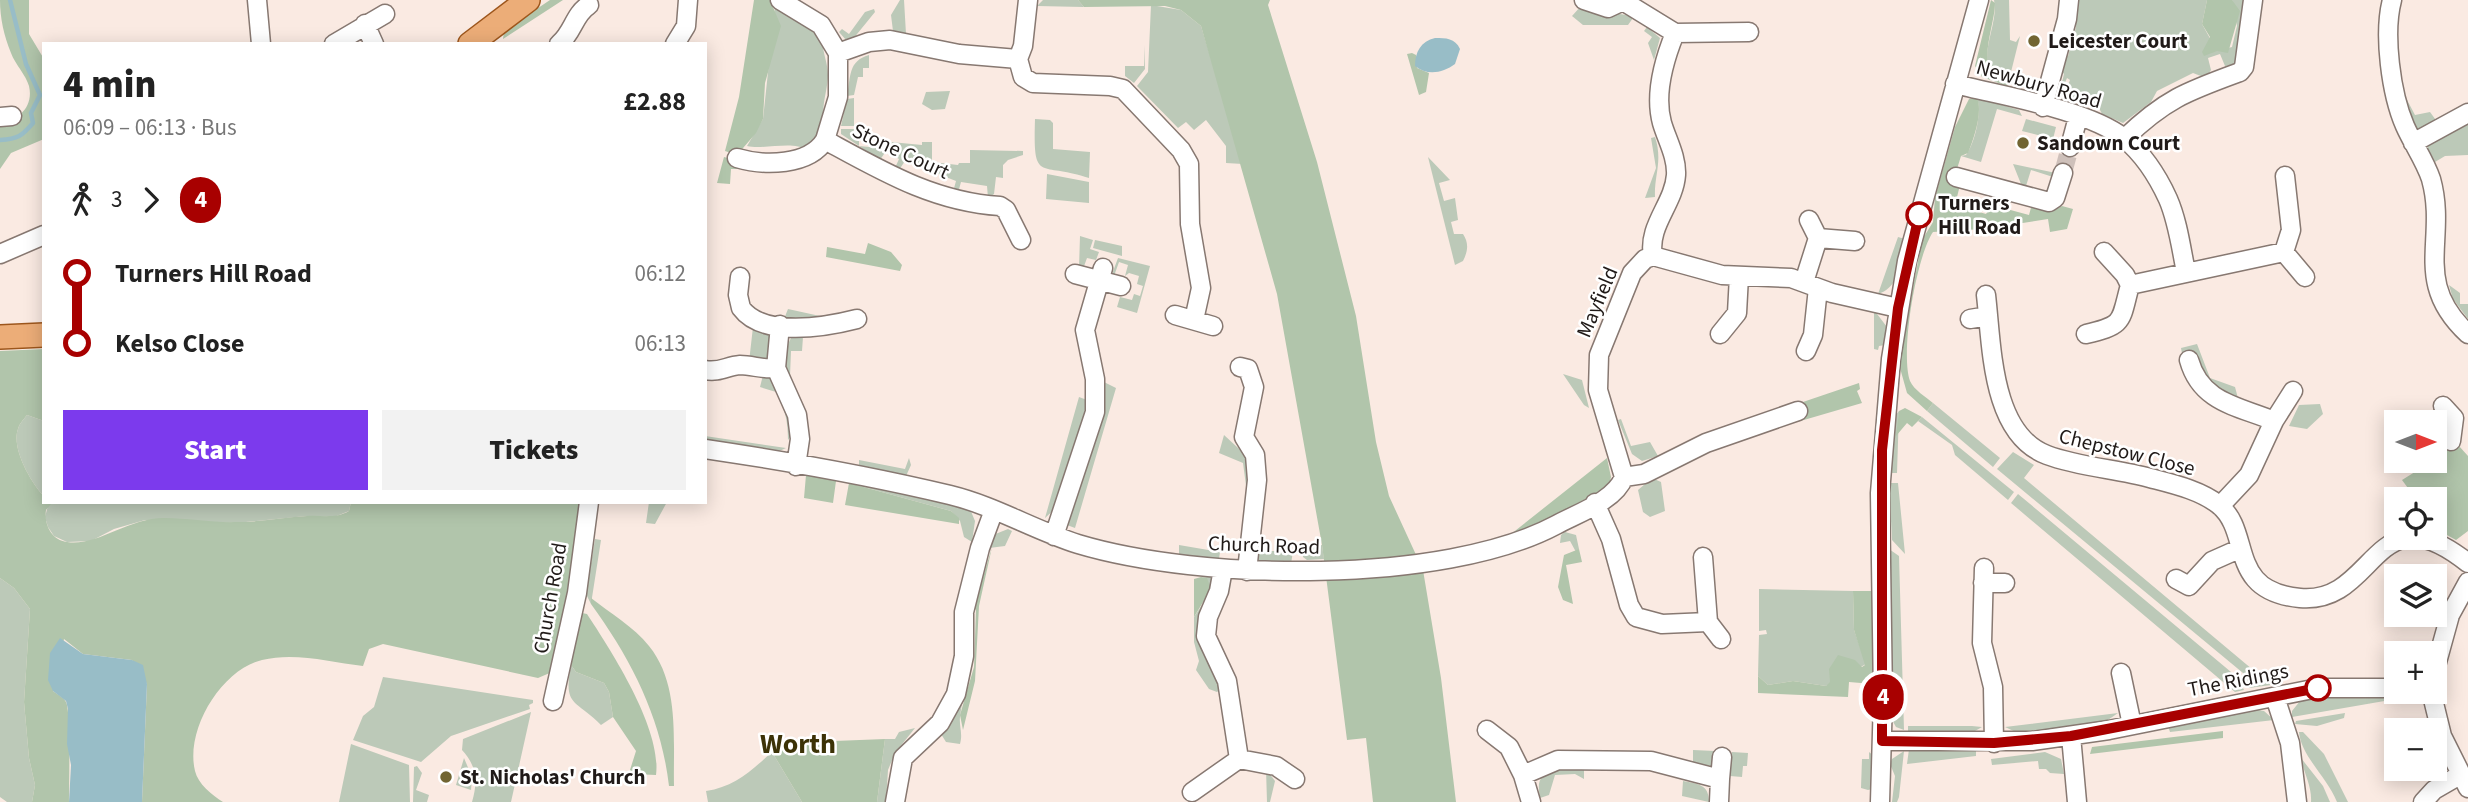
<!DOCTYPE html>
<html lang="en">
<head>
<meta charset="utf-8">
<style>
  :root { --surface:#fff; --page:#f2f2f2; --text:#222; --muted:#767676; --accent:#7c3aed }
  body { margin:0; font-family:"Source Sans 3",sans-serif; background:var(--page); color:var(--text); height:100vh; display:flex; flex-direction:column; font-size:26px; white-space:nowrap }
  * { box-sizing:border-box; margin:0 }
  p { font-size:23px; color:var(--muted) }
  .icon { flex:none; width:38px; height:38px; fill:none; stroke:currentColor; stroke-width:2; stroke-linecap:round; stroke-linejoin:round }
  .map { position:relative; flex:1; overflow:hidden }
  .side { position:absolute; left:42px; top:42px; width:665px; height:462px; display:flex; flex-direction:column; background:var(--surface); border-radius:0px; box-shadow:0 4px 18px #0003 }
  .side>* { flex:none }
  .badge { padding:0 14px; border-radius:23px; font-size:24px; line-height:46px }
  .needle { width:46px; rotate:90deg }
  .buttons { position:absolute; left:2384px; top:410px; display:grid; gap:14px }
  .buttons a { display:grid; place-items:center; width:63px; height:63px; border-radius:0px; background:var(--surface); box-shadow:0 4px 18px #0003; font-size:35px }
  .map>.badge { position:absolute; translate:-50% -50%; box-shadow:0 0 0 4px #fff }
  .legs { display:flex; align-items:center; gap:10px; height:77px; padding:0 21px; font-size:23px }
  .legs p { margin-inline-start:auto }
  .summary { display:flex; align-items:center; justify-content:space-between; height:119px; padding:0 21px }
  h1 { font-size:38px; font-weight:800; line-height:52px }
  .action { display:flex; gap:14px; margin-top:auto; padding:14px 21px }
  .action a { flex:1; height:80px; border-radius:0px; background:var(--accent); color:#fff; font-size:28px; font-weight:800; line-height:80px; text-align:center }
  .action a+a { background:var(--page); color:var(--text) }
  ul { padding:0 21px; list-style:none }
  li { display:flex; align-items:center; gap:24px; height:70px; font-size:26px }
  li i { display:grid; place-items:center; width:10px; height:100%; margin:0 9px; background:currentColor }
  li i::after { content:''; width:18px; height:18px; margin:-9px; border:5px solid; border-radius:50%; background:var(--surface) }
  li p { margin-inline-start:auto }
  li:first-child i { background:linear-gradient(#0000 50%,currentColor 0) }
  li:last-child i { background:linear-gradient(currentColor 50%,#0000 0) }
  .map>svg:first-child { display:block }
</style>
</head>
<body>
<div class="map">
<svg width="2468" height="802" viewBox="0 0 2468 802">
  <rect width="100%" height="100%" fill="#faeae2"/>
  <path fill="#bcc9b8" d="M900,0H904L906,34L893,31L891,15Z
    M1043,0H1078L1084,7L1037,6Z
    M1994,0H2009L2010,40L2016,42L2020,36L2009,80L1992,74C1978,54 1999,23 1994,0Z
    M2074,0H2207L2202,24L2217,51L2232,47L2237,26L2232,0H2248L2236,65L2225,66L2220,54L2208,58L2211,70L2206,78L2193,73L2157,91L2151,102L2123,123L2102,114L2098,106L2073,98L2061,101L2070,80L2067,78L2058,100L2053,99V90L2061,86L2064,74L2059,68L2062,58L2068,56L2076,27L2071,21Z
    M1151,5L1181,10L1201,26L1243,164L1226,163V146L1206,120L1194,130L1186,122L1178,128L1137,86L1148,72Z
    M1581,6C1599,19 1619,9 1633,18L1628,25H1583L1572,16Z
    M775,7L801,18L823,37C821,50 828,62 828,75C828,90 819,111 826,124L807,150C793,140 764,150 747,146L763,119Z
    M874,9L875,12L853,39L846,40L839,32L842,29L849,34L865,12Z
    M1647,27L1660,38L1654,60L1648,43L1652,37L1644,31Z
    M1144,45L1145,69L1134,83L1125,76V66H1144Z
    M869,55V68H863V77H858L854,95L847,96C851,76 848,61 869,55Z
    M950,91L945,109L932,110L922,104L926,92Z
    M854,98V126H841L847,99Z
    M1977,98L2019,110L2022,116L1997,109L1981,162L1961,156L1966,155C1975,143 1982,112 1977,98Z
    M2406,98L2415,115L2430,112L2438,123L2416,129Z
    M1035,119L1050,120L1053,123V149L1090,152L1089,178C1039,161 1033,185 1035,119Z
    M2026,119L2056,127L2053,139L2022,131Z
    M2468,120V155L2445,156L2435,162L2427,147L2429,142Z
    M841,129H854L853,138H859V146L891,149V142L922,145V142H932V162L958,165L959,163H970V150L1023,151V155L1008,160L1003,165V178L996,177L994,194L988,198L987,186L961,182L958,193L953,192L956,181L905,161L899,170L895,168L899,159L886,151L880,160L841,134Z
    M1655,137C1663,161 1654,175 1655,197L1645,198L1656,168L1651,138Z
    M1428,157L1450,180L1439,183L1444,201L1455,198L1458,220L1451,222L1454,234H1463C1469,243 1468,251 1463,261L1455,265Z
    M2013,164L2056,173L2053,177L2031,170L2026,186L2021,184Z
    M1047,174L1089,182V203L1046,199Z
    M1080,236L1093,240L1090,249L1099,252L1096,260L1087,258L1083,269L1079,268Z
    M1898,237L1905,239C1901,259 1901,287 1878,294Z
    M1095,240L1122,246V256L1093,248Z
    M1118,258L1150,266L1137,313L1117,307L1120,297L1132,300L1134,294L1140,296L1143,286L1137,284L1139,276L1129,273L1125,276L1128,265L1119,262L1114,276L1111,277Z
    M2449,285L2460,293V304H2468V319L2453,299Z
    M788,309L829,318L784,319Z
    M1874,310L1887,327L1885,345L1879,346L1878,350L1874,349Z
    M753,327L772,336L770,362H749Z
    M803,337L802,351H791L790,376C783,364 784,350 791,338Z
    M2197,344L2210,378L2235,387L2239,402L2215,393L2197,361L2195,352H2190L2183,359L2181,348Z
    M1098,357L1104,382L1116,388L1075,528L1067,525L1071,513L1068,509Z
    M769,374L785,399L794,432L788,440C788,421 785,408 776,392L760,387L763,375Z
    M1563,374L1582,380L1589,408L1584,405Z
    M1079,397L1087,400L1089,410L1058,506L1045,518Z
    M1933,403L2000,458L1993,467L1927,411Z
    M2320,404L2323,414L2307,429L2289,426L2299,405Z
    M1899,411L1897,473H1890L1895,416Z
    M27,415L44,421V496C31,483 11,448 18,429C19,424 24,419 27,415Z
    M1922,417L2014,492L2008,500L1955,455L1952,445L1918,421Z
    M1621,419L1631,446L1650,442L1658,456L1642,461L1632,454L1618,420Z
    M1224,435L1249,458V508L1243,463L1219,453Z
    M705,436L786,448L775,453L705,442Z
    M2013,452L2034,465L2024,478L2271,685L2249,688L2243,673L1997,469Z
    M909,458L911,465L906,476L859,466V460L905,469Z
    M1652,478L1661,482L1665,511L1650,517L1643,512L1638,490Z
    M849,483L924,495L970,509L975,521L972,542L964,537L960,521L951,511Z
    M1889,483H1898L1905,554L1892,540Z
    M2018,494L2237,677L2244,690L2235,692L2011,503Z
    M49,502H351L349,511L334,517L306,516L236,523L145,520L114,529L91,541L67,542L54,536L48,527L45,517Z
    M649,502H667L655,524L646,523Z
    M1008,529L1012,531L1005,546L989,548L993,535Z
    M1565,532L1576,535L1579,549L1576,552L1570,541L1560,543L1561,535Z
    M595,539L601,540L591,604L586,594Z
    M1179,545L1220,552L1219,559L1179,554Z
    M1322,545L1324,559L1307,560L1303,557V549Z
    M1889,549L1899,556L1904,730L1896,727L1891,718Z
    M1254,551H1293L1291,564L1258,562Z
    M1212,576L1215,579L1209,602L1223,687L1217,692L1209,689L1196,670L1199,661L1194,642V617L1204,602L1207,578L1201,577Z
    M0,578L14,588L30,609L24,702L29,758L35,785L32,802H7L0,797Z
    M1759,589L1853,591L1854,630L1866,664L1826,686L1793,681L1768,685L1758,676L1759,635L1767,634L1766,630L1759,631Z
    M973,638C978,667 963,688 960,717C959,727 963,733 960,744L946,742L941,734Z
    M571,665L576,672L604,683L609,692L613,717L601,725C575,699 563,707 571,665Z
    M383,677L533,700V703L529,705L530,709L451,736L421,762L353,740L363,716L374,707Z
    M2343,695H2396V699L2292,717V711L2300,701Z
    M2251,709L2264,711L2274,720L2170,732L2168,726Z
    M531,712L511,802H472C478,782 477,766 462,750L463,739Z
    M2118,713L2105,722L2031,732L2018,733L2005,727Z
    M2345,713L2344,718L2317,726L2295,724L2296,721Z
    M1908,726H1972L1982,727L1968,735L1908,734Z
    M915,728L895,753L888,770L886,802H877L885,739H895L899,732Z
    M2299,732H2303L2324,754L2348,802H2337C2327,777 2301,756 2299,732Z
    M351,744L409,765L410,802H339Z
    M1909,749L1976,751V756L1907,764Z
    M1693,750L1715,751L1712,766L1693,763Z
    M1904,751L1899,797L1897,802H1892L1895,776L1890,764L1892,759Z
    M772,752L802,802H708L706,791C734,787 751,771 772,752Z
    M1732,752L1748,753L1747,766H1743L1742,777L1730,776Z
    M1869,752L1874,756L1872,789L1868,790L1861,788L1862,759H1869Z
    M2045,752L2061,759L2064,774L2050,773L2046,769H2039L2038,761L1992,765L1991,759Z
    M464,758L472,777L471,790L456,785Z
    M2301,758L2323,786L2330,802H2311C2312,786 2304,774 2301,758Z
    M417,766L422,773L416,790L429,795L427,802H413L414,767Z
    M1555,768L1584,770V779L1575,774L1555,775L1549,795L1540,798C1537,780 1539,777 1555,768Z
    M1266,769L1275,781L1270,802H1267Z
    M1683,781C1698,784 1709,784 1709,802L1682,796Z"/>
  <path fill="#b1c5ab" d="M0,0H29V34L44,59V139L11,153L0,169V123C18,121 34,107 29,86C26,75 15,64 11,53C4,36 0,18 0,0Z
    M550,0H563L503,39L504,31Z
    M754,0H770L781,26L765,83L763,119L756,133L737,155L725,151L739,97Z
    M1078,0H1270L1268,5L1317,162L1356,316L1376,442L1389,496L1423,570L1441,678L1456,802H1373L1366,738L1347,740L1322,545L1277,294L1201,26L1181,10L1165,6L1084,7Z
    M1991,0L1995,3C1995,23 1980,57 1992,74L2009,80L2007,86L1982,77L1975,66Z
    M2207,0H2232L2240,11L2228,53L2217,51L2204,56L2202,52L2210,37L2202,24Z
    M1412,53L1416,55L1417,68L1429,73L1426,92L1419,95L1407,54Z
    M1977,98C1983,112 1974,138 1968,153L1961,156L1953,182L1960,185L1955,205L1986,214L1992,205L2029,215L2032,204L2055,210L2062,206L2073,209L2067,229L2050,232L2048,219L1984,229L1933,232C1916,257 1900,353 1910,381C1914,390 1926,397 1933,403L1927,411L1907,393L1900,368L1901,353L1922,240L1933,222L1935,198L1955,127L1969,99Z
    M724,157L735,160L743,169H731L730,184L717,183Z
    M868,243L891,252L902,265L900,271L826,257L827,247L865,254Z
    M44,349V421L27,415C24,419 19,424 18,429C11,448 31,483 44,496V502L51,504L46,510C44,524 51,540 67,542C96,547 128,518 164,518C188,518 213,523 238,522C261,522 284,517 307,516C321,515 336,519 349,511L351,502H581L561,635L552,672L538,678L383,644L369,649L363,666C330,662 295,652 262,660C221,670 185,730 195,771C198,784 212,795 223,802H142L147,684L132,660L83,654L64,639L53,691C57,694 64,698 66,702C71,711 69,787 69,802H32L35,785L29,758L24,702L30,609L14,588L0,578V351Z
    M1859,383L1860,389L1857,391L1862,403L1797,422V404Z
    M1905,408L1922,417L1912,427L1907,423L1896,436L1899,411Z
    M2442,446H2459L2468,456V531L2456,540L2434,528V499H2416L2402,480L2434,460Z
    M1607,458L1611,477L1609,486L1535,527L1506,538Z
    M806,475L836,481L833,503L804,498Z
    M849,483L951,511L959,518V524L845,505Z
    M992,547L979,606L975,681L963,730L960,715L974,667L976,610L974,608Z
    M1579,549L1582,562L1566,565L1573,604L1563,600L1558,587L1564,555Z
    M1875,569L1873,684L1849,682L1848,697L1758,693V676L1768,685L1793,681L1826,686L1830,682L1829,669L1838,655L1855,660L1862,667L1865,665L1854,630L1853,591H1871Z
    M1201,577L1207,578L1211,589L1194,617V579Z
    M591,598C610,613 634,627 649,646C680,684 673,740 674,786H669C661,717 631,659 591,604Z
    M582,613L587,614C612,652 662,729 656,775L633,774L630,770L636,751L613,717L609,692L604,683L576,672L571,665L579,617Z
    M2223,731V738L2090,754L2092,747Z
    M885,739L877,802H802L772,752L809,742Z"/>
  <path fill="#98bdc7" d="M1435,38C1446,38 1455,38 1460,49L1455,64C1443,73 1427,76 1415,66C1415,52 1421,41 1435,38Z
    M60,638L83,654L132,660L143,665L147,684L142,802H69L71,765L67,744L68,709L66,701L53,691L48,680L50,653Z"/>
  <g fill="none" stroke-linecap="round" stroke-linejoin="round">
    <path stroke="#98bdc7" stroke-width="4.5" d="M0,140C18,139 22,136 33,123L31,113L40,95L26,64L10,0"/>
    <path stroke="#cec0ba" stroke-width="18" stroke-dasharray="18 9" stroke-linecap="butt" d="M2063,173L2070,147"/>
    <defs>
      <path id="minor" d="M257,0L261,44
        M780,0L821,25L838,53
        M1584,0L1608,8L1623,1L1675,33L1749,32
        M2392,0C2383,34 2391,94 2405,126C2413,144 2425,161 2431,179C2448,240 2411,281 2468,334
        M365,24L374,44
        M334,44L385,14
        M559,44C573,33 574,14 589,5
        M675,44L686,26L688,0
        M1018,59L1023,46L1028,0
        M1955,84C2002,96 2086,109 2124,138C2143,154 2158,177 2168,199C2178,222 2181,248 2186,272
        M2043,107L2067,19L2069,0
        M0,117L12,116
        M2124,139C2165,99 2188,91 2240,72L2244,67L2253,0
        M825,140L838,97V53L869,42L890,40L959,54L1018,59L1023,77L1033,83L1110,86L1123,89L1181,150L1189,164L1190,224L1201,288L1194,320
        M2413,143L2468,113
        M2070,147L2078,117
        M737,158C764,166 809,166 825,140C882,171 934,202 1000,206L1006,210L1021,240
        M1956,177L2049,202L2055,198L2063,173
        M1809,220L1818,238
        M2104,252L2125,275L2130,285
        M2284,252L2305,277
        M0,254L44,235
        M1653,256L1722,275L1791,278L1832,293L1898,308
        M1075,274L1121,286
        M740,277L738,295L741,308C763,338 826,327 857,319
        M1804,282L1818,238L1855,241
        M1986,295C1992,346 1991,434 2047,455C2079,467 2117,469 2150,478C2173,484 2200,490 2219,505C2253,533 2226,591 2300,598C2377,605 2373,487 2468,563
        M1175,315L1213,326
        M1970,319L1988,316
        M780,325L776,368L797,415L800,439L796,466
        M1720,334L1737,313L1739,276
        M2086,334C2125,325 2120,322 2130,285L2284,252L2291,230L2285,176
        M1806,351L1813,335L1818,288
        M2189,360C2201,403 2238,406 2274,421L2293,391
        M1240,367L1248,369L1254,387L1244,437L1255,455L1257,480L1247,571
        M705,370C719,373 727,366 740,365C753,365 763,370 776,368
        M2443,406L2454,418L2451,441
        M705,449C786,461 870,476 950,495C995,506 1034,530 1078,544C1201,581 1443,585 1556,525C1578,513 1615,501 1624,477L1644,474L1706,443L1798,411
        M1624,477L1598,390L1599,355L1632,273L1645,259L1653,256C1647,226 1674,204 1676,175C1677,157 1667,140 1662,123C1654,94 1664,60 1675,33
        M1595,503L1611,539L1629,605L1636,617L1662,624L1708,622
        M2220,506L2249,475L2274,421
        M1054,536L1095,412V379L1085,330L1103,268
        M1703,557L1708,622L1721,639
        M1984,568L1982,643L1993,687L1994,743
        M1223,569L1219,591L1208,617L1206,636L1227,681L1239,759
        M2176,579L2189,586L2212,561L2239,549
        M1983,583H2005
        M2121,673L2132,725
        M2434,673L2450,615L2468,582
        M2431,691L2442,736L2468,788
        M2275,697L2290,743L2297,802
        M553,701L577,593L589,502
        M1487,730L1509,747L1523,775L1531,802
        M2071,736L2077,802
        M1882,741H2032L2109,730L2318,688H2396
        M1523,775L1558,760L1651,761L1720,779L1719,802
        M1720,779L1722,757
        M1192,792L1239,759L1276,766L1295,779
        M895,802L903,758L940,723L956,694L964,656V612L980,548L994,510
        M1880,802L1883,698L1880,493L1891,359L1907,261L1979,0
        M2423,802L2434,790L2460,775"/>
      <path id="major" d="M470,44L528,0
        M0,337L44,335"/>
    </defs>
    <use href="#minor" stroke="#877871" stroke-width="21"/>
    <use href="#major" stroke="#9d561c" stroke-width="26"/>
    <use href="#minor" stroke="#fff" stroke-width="18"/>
    <use href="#major" stroke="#ecad78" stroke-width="23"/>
  </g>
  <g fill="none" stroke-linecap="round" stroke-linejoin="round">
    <defs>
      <path id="line-1" d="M1919,215L1898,308L1882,450V741L1994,743L2071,736L2318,688"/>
    </defs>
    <use href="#line-1" stroke="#fff" stroke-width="16"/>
    <use href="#line-1" stroke="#a80000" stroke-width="10"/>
  </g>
  <g fill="#716532" stroke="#fff" stroke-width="2.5">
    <circle cx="2034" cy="41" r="7"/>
    <circle cx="2023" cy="143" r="7"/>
    <circle cx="446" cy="777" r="7"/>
  </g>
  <g fill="#fff" stroke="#a80000" stroke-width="3.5">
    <circle cx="1919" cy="215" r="12"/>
    <circle cx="2318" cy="688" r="12"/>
  </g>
  <g text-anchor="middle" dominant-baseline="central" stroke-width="5" stroke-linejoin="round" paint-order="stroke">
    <g font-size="21" font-weight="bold" fill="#201a18" stroke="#fff" text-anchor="start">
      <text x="2048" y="41">Leicester Court</text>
      <text x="2037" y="143">Sandown Court</text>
      <text x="460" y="777">St. Nicholas' Church</text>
    </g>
    <g font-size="21" fill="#201a18" stroke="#fff">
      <text transform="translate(2039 84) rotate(16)">Newbury Road</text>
      <text transform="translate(901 151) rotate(25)">Stone Court</text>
      <text transform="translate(1597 302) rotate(-67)">Mayfield</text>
      <text transform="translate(2127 452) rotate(14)">Chepstow Close</text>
      <text transform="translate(1264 545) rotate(2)">Church Road</text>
      <text transform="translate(550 598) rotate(-80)">Church Road</text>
      <text transform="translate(2238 680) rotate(-11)">The Ridings</text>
    </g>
    <g font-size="21" font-weight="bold" fill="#201a18" stroke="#fff" text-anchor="start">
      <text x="1938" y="203">Turners<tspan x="1938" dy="24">Hill Road</tspan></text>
    </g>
    <g font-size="28" font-weight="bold" fill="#3c3207" stroke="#fff">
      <text x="798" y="744">Worth</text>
    </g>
  </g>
</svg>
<div class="buttons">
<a><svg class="needle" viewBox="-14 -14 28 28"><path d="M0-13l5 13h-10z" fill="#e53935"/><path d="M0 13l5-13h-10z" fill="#767676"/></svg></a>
<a><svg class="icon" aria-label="locate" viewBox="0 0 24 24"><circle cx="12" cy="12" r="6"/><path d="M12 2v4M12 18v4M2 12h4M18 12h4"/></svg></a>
<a><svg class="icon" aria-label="layers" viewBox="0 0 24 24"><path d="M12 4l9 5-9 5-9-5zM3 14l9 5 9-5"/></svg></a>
<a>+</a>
<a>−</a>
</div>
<b class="badge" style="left:1883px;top:697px;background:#a80000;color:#fff">4</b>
<section class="side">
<div class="summary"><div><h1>4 min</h1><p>06:09 – 06:13 · Bus</p></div><b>£2.88</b></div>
<div class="legs"><svg class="icon" aria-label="walk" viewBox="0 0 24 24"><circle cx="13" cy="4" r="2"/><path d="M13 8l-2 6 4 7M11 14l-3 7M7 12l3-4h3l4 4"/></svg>3<svg class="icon" aria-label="forward" viewBox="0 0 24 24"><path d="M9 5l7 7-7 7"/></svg><b class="badge" style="background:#a80000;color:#fff">4</b></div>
<ul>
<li><i style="color:#a80000"></i><b>Turners Hill Road</b><p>06:12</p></li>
<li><i style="color:#a80000"></i><b>Kelso Close</b><p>06:13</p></li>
</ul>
<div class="action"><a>Start</a><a>Tickets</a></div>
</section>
</div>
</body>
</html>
